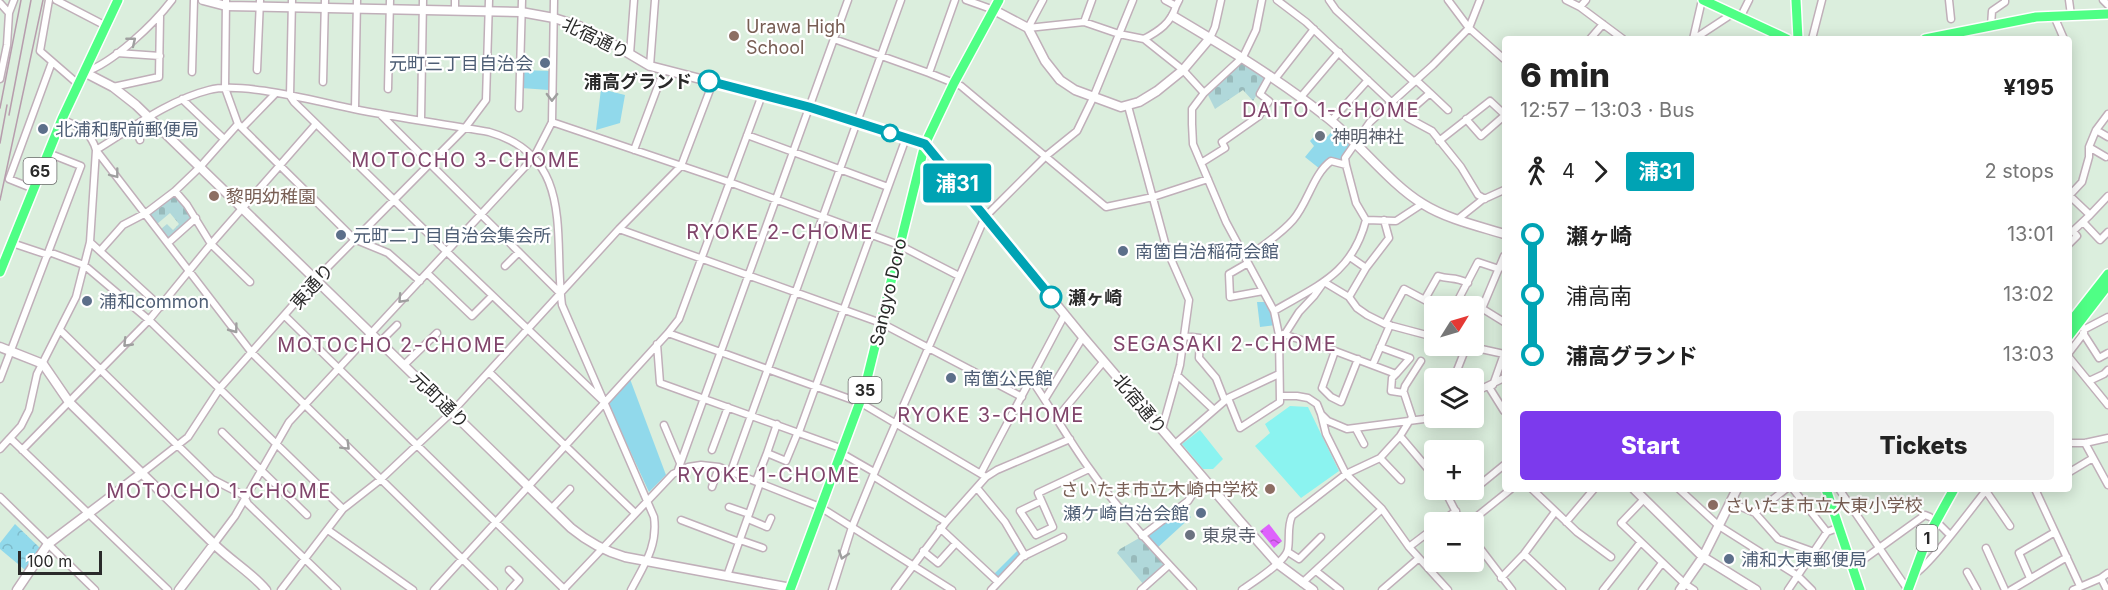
<!DOCTYPE html>
<html lang="en">
<head>
<meta charset="utf-8">
<style>
  :root { --surface:#fff; --page:#f2f2f2; --text:#222; --muted:#767676; --accent:#7c3aed }
  body { margin:0; font-family:Inter,"Noto Sans JP",sans-serif; background:var(--page); color:var(--text); height:100vh; display:flex; flex-direction:column; font-size:22px; white-space:nowrap }
  * { box-sizing:border-box; margin:0 }
  p { font-size:20px; color:var(--muted) }
  .icon { flex:none; width:33px; height:33px; fill:none; stroke:currentColor; stroke-width:2; stroke-linecap:round; stroke-linejoin:round }
  .map { position:relative; flex:1; overflow:hidden }
  .panel { position:absolute; left:1502px; top:36px; width:570px; height:456px; display:flex; flex-direction:column; background:var(--surface); border-radius:6px; box-shadow:0 3px 15px #0003 }
  .panel>* { flex:none }
  .badge { padding:0 12px; border-radius:4px; font-size:21px; line-height:39px }
  .needle { width:39px; rotate:53deg }
  .tools { position:absolute; left:1424px; top:296px; display:grid; gap:12px }
  .tools a { display:grid; place-items:center; width:60px; height:60px; border-radius:6px; background:var(--surface); box-shadow:0 3px 15px #0003; font-size:30px }
  .scale { position:absolute; left:18px; bottom:15px; width:84px; box-sizing:border-box; padding-left:6px; border:3px solid #2a2a2a; border-top:0; font-size:16px; line-height:21px; white-space:nowrap; color:#2a2a2a; -webkit-text-stroke:4px #fff; paint-order:stroke }
  .map>.badge { position:absolute; translate:-50% -50%; box-shadow:0 0 0 3px #fff }
  .legs { display:flex; align-items:center; gap:9px; height:66px; padding:0 18px; font-size:20px }
  .legs p { margin-inline-start:auto }
  .summary { display:flex; align-items:center; justify-content:space-between; height:102px; padding:0 18px }
  h1 { font-size:33px; font-weight:800; line-height:45px }
  .primary-button { display:flex; gap:12px; margin-top:auto; padding:12px 18px }
  .primary-button a { flex:1; height:69px; border-radius:6px; background:var(--accent); color:#fff; font-size:24px; font-weight:800; line-height:69px; text-align:center }
  .primary-button a+a { background:var(--page); color:var(--text) }
  ul { padding:0 18px; list-style:none }
  li { display:flex; align-items:center; gap:21px; height:60px; font-size:22px }
  li i { display:grid; place-items:center; width:9px; height:100%; margin:0 8px; background:currentColor }
  li i::after { content:''; width:15px; height:15px; margin:-8px; border:4px solid; border-radius:50%; background:var(--surface) }
  li p { margin-inline-start:auto }
  li:first-child i { background:linear-gradient(#0000 50%,currentColor 0) }
  li:last-child i { background:linear-gradient(currentColor 50%,#0000 0) }
  .map>svg:first-child { display:block }
</style>
</head>
<body>
<div class="map">
<svg width="2108" height="590" viewBox="0 0 2108 590">
  <defs>
    <pattern id="forest-crowns" width="20" height="18" patternUnits="userSpaceOnUse" patternTransform="scale(1.5)"><rect width="20" height="18" fill="#91d9eb"/><path d="M2 6a3 3 0 1 1 6 0M12 15a3 3 0 1 1 6 0" fill="none" stroke="#7dbaca"/></pattern>
    <pattern id="cemetery-stones" width="16" height="16" patternUnits="userSpaceOnUse" patternTransform="scale(1.5)"><rect width="16" height="16" fill="#b0d8da"/><path d="M2 7V4a2 2 0 0 1 4 0v3zM10 15v-3a2 2 0 0 1 4 0v3z" fill="#98babb"/></pattern>
    <pattern id="water-ripples" width="26" height="14" patternUnits="userSpaceOnUse" patternTransform="scale(1.5)"><rect width="26" height="14" fill="#de62fc"/><path d="M2 4q2-2 4 0t4 0M15 11q2-2 4 0t4 0" fill="none" stroke="#b451cc"/></pattern>
  </defs>
  <rect width="100%" height="100%" fill="#dbeedd"/>
  <path fill="#91d9eb" d="M522,70L550,71L549,90L521,88Z
    M601,89L625,95L620,123L596,130Z
    M1335,128L1352,144L1344,163L1335,159H1330L1320,169L1305,157L1314,146L1310,141L1319,131L1327,137Z
    M1257,302H1267L1272,311L1275,325L1260,327Z
    M630,379L666,475L649,492L608,403Z
    M1180,509L1191,517L1156,549L1145,536Z
    M1020,548L1023,553L998,579L993,575Z"/>
  <path fill="url(#forest-crowns)" d="M15,524L40,548L25,570L0,549V543Z"/>
  <path fill="url(#cemetery-stones)" d="M1243,61L1267,78L1253,101L1243,90L1215,109L1207,93Z
    M175,193L193,218L169,239L161,229L167,224L173,230L179,224L170,213L157,224L150,214Z
    M1141,537L1166,564L1144,585L1117,553L1120,549Z"/>
  <path fill="#8bf3f0" d="M1290,406L1308,407L1339,471L1301,498L1255,446L1270,433L1265,424Z
    M1200,430L1223,459L1213,469H1203L1182,444Z"/>
  <path fill="url(#water-ripples)" d="M1269,524L1282,541L1274,548L1260,531Z"/>
  <g fill="none" stroke-linecap="round" stroke-linejoin="round">
    <defs>
      <path id="street" d="M49,0L40,51L78,84
        M56,0L106,26
        M226,0L225,88L238,124L354,239L388,253L420,281
        M292,0L290,96L294,102L447,252L602,400
        M966,0L994,10
        M1165,0L1176,6L1179,0
        M1277,0L1306,22L1408,118L1432,131L1461,167L1478,195L1485,199
        M1329,0L1336,10L1414,82
        M1448,0L1469,28L1504,59
        M1566,0L1580,7L1623,39
        M1949,0L1951,19
        M2069,0L2071,15
        M2103,0L2108,5
        M0,3L9,13
        M1580,7L1586,0
        M455,11V0
        M2054,16L2064,39
        M1740,18L1749,0
        M1084,22L1092,0
        M1991,26L1992,11L2005,2V0
        M1028,28L1084,22L1119,34L1144,39C1159,31 1171,23 1176,6
        M1028,28L1043,0
        M1210,38L1215,27L1221,0
        M834,39L929,73L961,86L1106,207L1153,197L1208,179
        M1144,39L1183,70L1204,93
        M1590,39L1603,24
        M1693,39L1702,0
        M1694,39L1732,14
        M1812,39L1822,0
        M117,53L160,56
        M630,54L634,0
        M650,66L655,0
        M257,70L260,0
        M85,72C113,63 154,24 172,0
        M192,72L194,0
        M929,73L955,0
        M0,79L7,45L9,13L14,0
        M1275,79L1314,29
        M323,82L325,0
        M113,87L159,77L160,16
        M388,89L390,0
        M1430,93L1448,110
        M1300,98L1339,52
        M182,99L224,139
        M1128,106L1167,250L1189,300L1180,365L1162,429
        M519,108L522,0
        M355,109L357,0
        M380,114L560,293
        M1405,115L1430,93L1416,80
        M62,119C78,127 91,131 96,150L252,353L494,590
        M421,119L423,0
        M1466,119L1481,136L1504,116
        M1331,121L1368,80
        M552,122L729,182L899,245L959,276
        M134,127L140,140
        M242,128L275,94
        M2096,130L2108,137
        M747,135L888,187
        M1439,141L1490,101L1504,114
        M2089,147L2106,157
        M634,150L664,70
        M1201,163L1225,148L1222,142L1259,116L1269,101L1260,94L1270,76
        M1346,165L1345,158L1370,122L1433,65L1469,28L1480,0
        M34,189L9,179L52,62
        M175,191L187,205L211,244L250,282
        M2068,197L2082,182L2089,157V147L2096,130L2108,114
        M2090,215L2108,196
        M1458,219L1482,200L1504,190
        M2083,222L2100,240L2108,232
        M619,229L881,323L1022,397
        M90,242L161,307
        M12,243L48,255
        M168,243L196,218
        M2068,245L2077,236L2073,231L2090,215L2070,196
        M100,251L123,225L146,213L175,191L200,167L238,124
        M49,252L84,265L149,320L343,509
        M1350,257L1366,268
        M1246,258C1262,246 1280,235 1293,220C1308,203 1313,174 1331,161L1346,165L1356,203L1366,220L1396,221L1422,204
        M1248,263L1229,274L1230,297L1263,291
        M505,266L519,252
        M427,273L472,316L492,296
        M1349,297L1366,268L1389,238L1384,220
        M1425,299L1438,276C1450,280 1454,276 1468,283
        M1455,306L1478,262L1499,269
        M1483,309L1504,322
        M1274,311C1318,285 1352,274 1366,220
        M285,316L565,590
        M1385,324L1404,289L1436,306
        M2078,324L2085,329L2108,317
        M1473,330L1504,256
        M61,331L212,479L243,495L248,504L337,590
        M668,333L861,403L986,477
        M2083,333L2099,358L2108,353
        M1283,334L1335,351L1396,374L1410,358L1380,347
        M1285,334L1299,312L1314,296L1324,282L1349,297L1357,308L1367,315L1385,324L1434,337
        M1184,336L1200,338L1199,358L1216,378L1225,401
        M380,342L397,325
        M657,344L660,383L843,449
        M1463,345L1504,354
        M1335,351L1322,388L1331,397L1341,402L1358,359
        M2068,354L2084,333
        M2068,356L2108,405
        M1373,364L1390,325
        M404,365L437,333
        M489,372L635,513
        M1396,374L1392,378L1391,391L1404,393L1413,420
        M1177,375L1214,410
        M1454,378L1467,345
        M0,379L81,166L48,153
        M1031,379C1051,408 1068,439 1089,468C1120,512 1156,551 1193,590
        M2089,381L2104,374L2108,370
        M1493,385L1504,354
        M1489,387L1504,411
        M1403,393L1405,386L1421,361
        M1473,393L1504,378
        M1280,396H1297L1308,398L1317,404L1321,414L1328,421L1347,429L1424,419L1434,413
        M1228,398L1240,428L1280,402L1279,335L1274,311L1226,222L1193,144L1192,124V109L1204,93L1243,57L1256,30L1262,0
        M1045,399L1083,337
        M1321,414L1326,434L1346,474L1382,509L1409,547L1448,590
        M1057,418L1104,361
        M777,424L767,453L786,461L798,432
        M664,425L680,463
        M1356,429L1364,444
        M222,432L307,515
        M799,432L906,138
        M1400,436L1434,476
        M11,439L168,590
        M2068,443H2085L2108,438
        M2085,443L2108,485
        M1175,444L1228,398L1279,374
        M0,449L21,426L29,410L37,374L76,297L90,242L96,150C132,128 169,100 209,90C243,81 318,102 354,109C399,118 444,124 489,132C576,157 553,237 562,305L654,517C658,546 644,565 631,590
        M22,450L149,320L211,244L316,124
        M712,450L728,407
        M841,453L874,472
        M1380,458L1401,480
        M678,470L848,0
        M731,471L901,0
        M142,473L188,437L220,388L316,279L465,128L486,100L489,0
        M981,473L1065,314
        M2068,473L2093,458
        M873,476L946,522
        M1473,478L1477,483H1482L1504,465
        M756,481L767,453
        M712,487L719,467
        M977,488L1005,522L1025,556
        M1444,489L1461,522
        M1532,489L1577,532L1611,557
        M1679,489L1719,526L1798,576L1812,590
        M1793,489L1827,532
        M1839,489L1908,590
        M1986,491L2010,526
        M0,497L95,590
        M1644,499L1621,523L1685,584L1694,590
        M1041,501L1020,511L1036,535L1053,527L1038,493L1089,469
        M1730,502L1755,513L1778,539L1814,552
        M729,507L749,514
        M551,509L570,489
        M1755,513L1786,489
        M748,519L767,527L771,518
        M681,520L739,542
        M1935,520L1950,535
        M1441,522L1456,511
        M1470,522L1511,489
        M1566,522L1594,489
        M940,528L998,582
        M328,530L413,590
        M2055,532L2080,586
        M1142,536L1188,501L1203,478
        M1473,539L1512,590
        M740,540L763,548
        M214,544L235,516L289,422L534,157L552,122L554,0
        M1409,547L1434,528
        M1986,548L2005,590
        M923,551L938,563L956,543
        M1288,552L1299,559L1321,537
        M1524,554L1562,590
        M1853,567L1925,515L1930,517
        M509,570L519,580L510,590
        M1316,571L1340,590
        M1967,572L1977,590
        M1914,574C1927,569 1975,504 1987,489
        M727,576L760,483
        M1501,578L1524,554L1555,512
        M2030,578L2019,553L2055,532L2035,489
        M2101,578L2107,590
        M1302,583L1382,509
        M281,590L343,509L380,480L452,412L619,229L681,166L713,82
        M434,590L668,333L679,319L762,95
        M563,590L673,474L688,467L701,465L719,467L820,507L952,590
        M832,590L852,527L873,476L985,217L1046,156L1077,131L1093,98L1133,0
        M895,590L946,522L986,477L997,470L1070,439
        M991,590L1022,557L1063,537
        M1141,590L1169,565
        M1242,590C1253,582 1286,562 1288,549C1290,538 1287,527 1292,516L1346,474L1380,458L1400,436L1410,420
        M1382,590L1419,558
        M1603,590L1640,543
        M1642,590L1662,563
        M1788,590L1827,532L1840,527
        M2011,590L2067,557
        M2073,590L2101,578L2108,573"/>
      <path id="secondary" d="M203,0L226,6L521,12L554,18L579,26L601,37L650,66L809,107L925,144L1083,337L1240,521L1278,564L1313,590
        M994,10L1028,28L1045,61L1060,80L1075,90L1121,107L1139,102L1157,91L1183,70L1210,38
        M1173,16C1227,48 1280,80 1329,119C1360,144 1390,184 1423,204C1447,219 1478,226 1504,234
        M84,72L113,87L136,105L571,528C588,542 604,551 625,557L791,588
        M0,347L43,364L69,402L214,544C231,561 251,572 266,590
        M1634,489L1703,557L1756,590
        M17,590L48,544L142,473
        M179,590L214,544
        M1680,590L1703,557L1737,489"/>
      <path id="primary" d="M1703,0L1787,39
        M1796,0L1798,39
        M1925,39L2036,17L2108,14
        M0,272L62,119L118,0
        M2068,325L2108,274
        M2068,337L2108,285
        M1826,489L1860,590
        M790,590L864,391L925,144L954,83L999,0
        M1908,590L1928,536L1954,489"/>
    </defs>
    <use href="#street" stroke="#c0afb9" stroke-width="9"/>
    <use href="#secondary" stroke="#c0afb9" stroke-width="11"/>
    <use href="#primary" stroke="#fff" stroke-width="12"/>
    <use href="#street" stroke="#fff" stroke-width="6"/>
    <use href="#secondary" stroke="#fff" stroke-width="8"/>
    <use href="#primary" stroke="#4fff85" stroke-width="9"/>
    <path stroke="#b79dad" stroke-width="1.5" d="M0,108L21,0
      M9,115L31,0
      M0,143L7,105
      M0,200L43,0"/>
  </g>
  <defs><path id="oneway-chevron" d="M-2-3.5L2.5 0L-2 3.5" fill="none" stroke-width="1.6" stroke-linecap="round" stroke-linejoin="round" transform="scale(1.5)"/></defs>
  <g stroke="#9f9f9f">
    <use href="#oneway-chevron" transform="translate(132 41) rotate(-39)"/>
    <use href="#oneway-chevron" transform="translate(552 97) rotate(91)"/>
    <use href="#oneway-chevron" transform="translate(115 174) rotate(52)"/>
    <use href="#oneway-chevron" transform="translate(402 299) rotate(133)"/>
    <use href="#oneway-chevron" transform="translate(234 329) rotate(53)"/>
    <use href="#oneway-chevron" transform="translate(127 343) rotate(134)"/>
    <use href="#oneway-chevron" transform="translate(346 446) rotate(45)"/>
    <use href="#oneway-chevron" transform="translate(843 555) rotate(108)"/>
  </g>
  <g fill="none" stroke-linecap="round" stroke-linejoin="round">
    <defs>
      <path id="line-1" d="M709,81L809,107L925,144L1051,297"/>
    </defs>
    <use href="#line-1" stroke="#fff" stroke-width="14"/>
    <use href="#line-1" stroke="#00a3b4" stroke-width="9"/>
  </g>
  <g fill="#8d6e63" stroke="#fff" stroke-width="2">
    <circle cx="734" cy="36" r="6"/>
    <circle cx="214" cy="196" r="6"/>
    <circle cx="1270" cy="489" r="6"/>
    <circle cx="1713" cy="505" r="6"/>
  </g>
  <g fill="#5c6f8a" stroke="#fff" stroke-width="2">
    <circle cx="545" cy="63" r="6"/>
    <circle cx="43" cy="129" r="6"/>
    <circle cx="341" cy="235" r="6"/>
    <circle cx="1123" cy="251" r="6"/>
    <circle cx="87" cy="301" r="6"/>
    <circle cx="951" cy="378" r="6"/>
    <circle cx="1201" cy="513" r="6"/>
    <circle cx="1729" cy="559" r="6"/>
  </g>
  <g fill="#fff" stroke="#00a3b4" stroke-width="3">
    <circle cx="709" cy="81" r="10"/>
    <circle cx="890" cy="133" r="8"/>
    <circle cx="1051" cy="297" r="10"/>
  </g>
  <g fill="#6b7280" stroke="#fff" stroke-width="2">
    <circle cx="1320" cy="136" r="6"/>
    <circle cx="1190" cy="535" r="6"/>
  </g>
  <g text-anchor="middle" dominant-baseline="central" stroke-width="4.5" stroke-linejoin="round" paint-order="stroke">
    <g fill="#fff" stroke="#6a6a6a" stroke-width="1.5">
      <rect x="23.5" y="158" width="33" height="26" rx="4.5"/>
      <rect x="848.5" y="377" width="33" height="26" rx="4.5"/>
      <rect x="1916.5" y="525" width="21" height="26" rx="4.5"/>
    </g>
    <g font-size="16" font-weight="bold" fill="#2a2a2a">
      <text x="40" y="171">65</text>
      <text x="865" y="390">35</text>
      <text x="1927" y="538">1</text>
    </g>
    <g font-size="18" fill="#785e54" stroke="#fff" text-anchor="start">
      <text x="746" y="26">Urawa High<tspan x="746" dy="21">School</tspan></text>
      <text x="226" y="196">黎明幼稚園</text>
      <text x="1258" y="489" text-anchor="end">さいたま市立木崎中学校</text>
      <text x="1725" y="505">さいたま市立大東小学校</text>
    </g>
    <g font-size="18" fill="#2a2a2a" stroke="#fff">
      <text transform="translate(596 38) rotate(26)">北宿通り</text>
      <text transform="translate(312 286) rotate(-48)">東通り</text>
      <text transform="translate(888 292) rotate(-77)">Sangyo Doro</text>
      <text transform="translate(440 400) rotate(44)">元町通り</text>
      <text transform="translate(1140 404) rotate(50)">北宿通り</text>
    </g>
    <g font-size="18" fill="#4e5e75" stroke="#fff" text-anchor="start">
      <text x="533" y="63" text-anchor="end">元町三丁目自治会</text>
      <text x="55" y="129">北浦和駅前郵便局</text>
      <text x="353" y="235">元町二丁目自治会集会所</text>
      <text x="1135" y="251">南箇自治稲荷会館</text>
      <text x="99" y="301">浦和common</text>
      <text x="963" y="378">南箇公民館</text>
      <text x="1189" y="513" text-anchor="end">瀬ケ崎自治会館</text>
      <text x="1741" y="559">浦和大東郵便局</text>
    </g>
    <g font-size="18" font-weight="bold" fill="#2a2a2a" stroke="#fff" text-anchor="end">
      <text x="692" y="81">浦高グランド</text>
      <text x="1068" y="297" text-anchor="start">瀬ヶ崎</text>
    </g>
    <g font-size="18" fill="#5b616d" stroke="#fff" text-anchor="start">
      <text x="1332" y="136">神明神社</text>
      <text x="1202" y="535">東泉寺</text>
    </g>
    <g font-size="20" letter-spacing="1.5" fill="#80456b" stroke="#fff">
      <text x="1331" y="110">DAITO 1-CHOME</text>
      <text x="466" y="160">MOTOCHO 3-CHOME</text>
      <text x="780" y="232">RYOKE 2-CHOME</text>
      <text x="1225" y="344">SEGASAKI 2-CHOME</text>
      <text x="392" y="345">MOTOCHO 2-CHOME</text>
      <text x="991" y="415">RYOKE 3-CHOME</text>
      <text x="769" y="475">RYOKE 1-CHOME</text>
      <text x="219" y="491">MOTOCHO 1-CHOME</text>
    </g>
  </g>
</svg>
<div class="tools">
<a><svg class="needle" viewBox="-14 -14 28 28"><path d="M0-13l5 13h-10z" fill="#e53935"/><path d="M0 13l5-13h-10z" fill="#767676"/></svg></a>
<a><svg class="icon" aria-label="layers" viewBox="0 0 24 24"><path d="M12 4l9 5-9 5-9-5zM3 14l9 5 9-5"/></svg></a>
<a>+</a>
<a>−</a>
</div>
<div class="scale">100 m</div>
<b class="badge" style="left:957px;top:183px;background:#00a3b4;color:#fff">浦31</b>
<section class="panel">
<div class="summary"><div><h1>6 min</h1><p>12:57 – 13:03 · Bus</p></div><b>¥195</b></div>
<div class="legs"><svg class="icon" aria-label="walk" viewBox="0 0 24 24"><circle cx="13" cy="4" r="2"/><path d="M13 8l-2 6 4 7M11 14l-3 7M7 12l3-4h3l4 4"/></svg>4<svg class="icon" aria-label="forward" viewBox="0 0 24 24"><path d="M9 5l7 7-7 7"/></svg><b class="badge" style="background:#00a3b4;color:#fff">浦31</b><p>2 stops</p></div>
<ul>
<li><i style="color:#00a3b4"></i><b>瀬ヶ崎</b><p>13:01</p></li>
<li><i style="color:#00a3b4"></i><span>浦高南</span><p>13:02</p></li>
<li><i style="color:#00a3b4"></i><b>浦高グランド</b><p>13:03</p></li>
</ul>
<div class="primary-button"><a>Start</a><a>Tickets</a></div>
</section>
</div>
</body>
</html>
